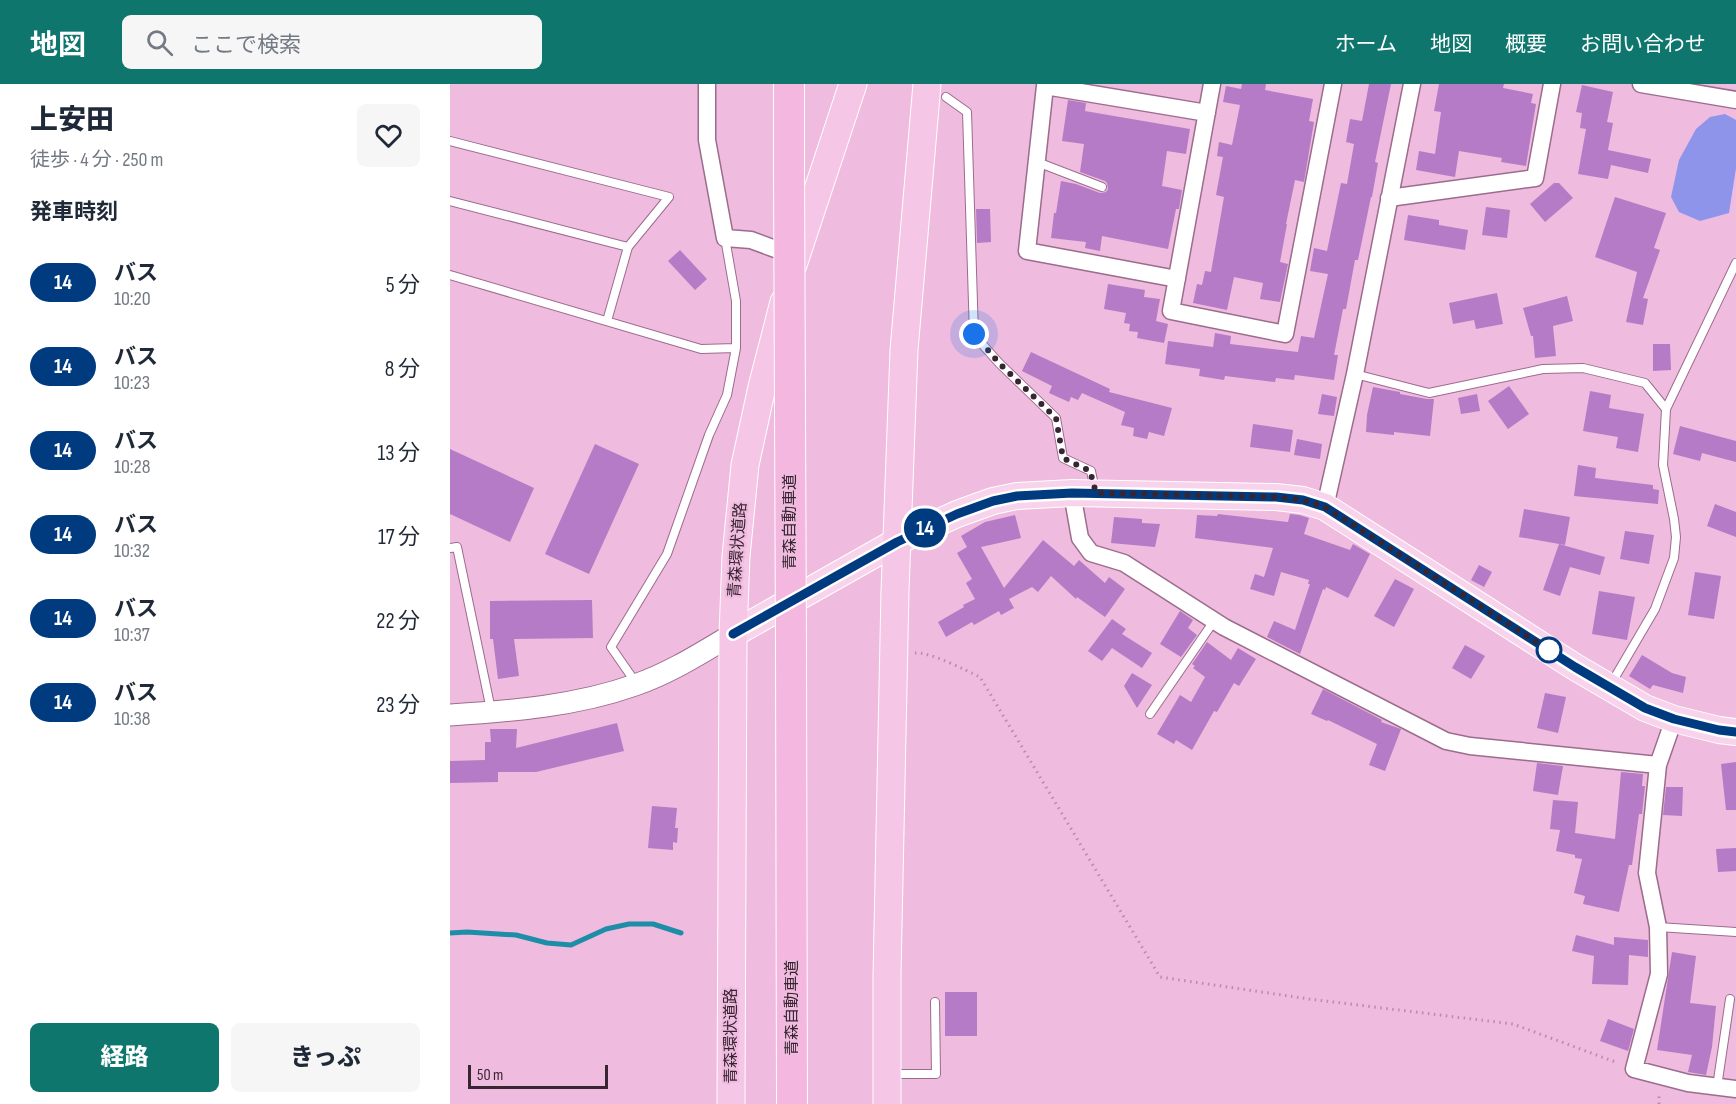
<!DOCTYPE html>
<html lang="ja">
<head>
<meta charset="utf-8">
<style>
  :root { --surface:#fff; --page:#f6f6f7; --text:#1f2937; --muted:#747a83; --accent:#0f766e }
  body { margin:0; font-family:"Sofia Sans Condensed","Noto Sans JP",sans-serif; background:var(--page); color:var(--text); height:100vh; display:flex; flex-direction:column; font-size:22px; white-space:nowrap }
  * { box-sizing:border-box; margin:0 }
  p { font-size:20px; color:var(--muted) }
  .icon { flex:none; width:33px; height:33px; fill:none; stroke:currentColor; stroke-width:2; stroke-linecap:round; stroke-linejoin:round }
  .map { position:relative; flex:1; overflow:hidden }
  .panel { display:flex; flex-direction:column; background:var(--surface); width:450px }
  .panel>* { flex:none }
  .badge { padding:0 12px; border-radius:20px; font-size:21px; line-height:39px }
  .scale { position:absolute; left:18px; bottom:15px; width:140px; box-sizing:border-box; padding-left:6px; border:3px solid #382532; border-top:0; font-size:16px; line-height:21px; white-space:nowrap; color:#382532; -webkit-text-stroke:4px #efbbde; paint-order:stroke }
  .you { position:absolute; width:30px; height:30px; margin:-15px; border:4px solid #fff; border-radius:50%; background:#1a73e8; box-shadow:0 0 0 9px #1a73e833 }
  .map>.badge { position:absolute; translate:-50% -50%; box-shadow:0 0 0 3px #fff }
  h2 { padding:0 30px; font-size:22px; line-height:54px }
  .round { display:grid; place-items:center; flex:none; width:63px; height:63px; border-radius:9px; background:var(--page) }
  .summary { display:flex; align-items:center; justify-content:space-between; height:102px; padding:0 30px }
  h1 { font-size:28px; font-weight:800; line-height:45px }
  .button { display:flex; gap:12px; margin-top:auto; padding:12px 30px }
  .button a { flex:1; height:69px; border-radius:9px; background:var(--accent); color:#fff; font-size:24px; font-weight:800; line-height:69px; text-align:center }
  .button a+a { background:var(--page); color:var(--text) }
  ul { padding:0; list-style:none }
  li { display:flex; align-items:center; gap:18px; height:84px; padding:0 30px }
  li div { flex:1 }
  li b { display:block; font-size:22px }
  li em { font-style:normal }
  li .badge { min-width:66px; font-weight:700; text-align:center }
  header { display:flex; align-items:center; gap:36px; box-sizing:border-box; height:84px; padding:0 30px; background:var(--accent); color:#fff }
  header strong { font-size:28px }
  nav { display:flex; gap:33px; margin-inline-start:auto; font-size:21px }
  .search { width:420px; height:54px; background:var(--page); display:flex; align-items:center; gap:15px; box-sizing:border-box; padding:0 21px; border-radius:9px; color:var(--muted); font-size:22px }
  main { display:flex; flex:1; min-height:0 }
  .map>svg:first-child { display:block }
</style>
</head>
<body>
<header>
<strong>地図</strong>
<div class="search"><svg class="icon" aria-label="search" viewBox="0 0 24 24"><circle cx="10" cy="10" r="6"/><path d="M15 15l6 6"/></svg>ここで検索</div>
<nav><a>ホーム</a><a>地図</a><a>概要</a><a>お問い合わせ</a></nav>
</header>
<main>
<section class="panel">
<div class="summary"><div><h1>上安田</h1><p>徒歩 · 4 分 · 250 m</p></div><a class="round"><svg class="icon" aria-label="heart" viewBox="0 0 24 24"><path d="M12 20l-8-8c-3-5 5-10 8-4 3-6 11-1 8 4z"/></svg></a></div>
<h2>発車時刻</h2>
<ul>
<li><span class="badge" style="background:#003b80;color:#fff">14</span><div><b>バス</b><p>10:20</p></div><em>5 分</em></li>
<li><span class="badge" style="background:#003b80;color:#fff">14</span><div><b>バス</b><p>10:23</p></div><em>8 分</em></li>
<li><span class="badge" style="background:#003b80;color:#fff">14</span><div><b>バス</b><p>10:28</p></div><em>13 分</em></li>
<li><span class="badge" style="background:#003b80;color:#fff">14</span><div><b>バス</b><p>10:32</p></div><em>17 分</em></li>
<li><span class="badge" style="background:#003b80;color:#fff">14</span><div><b>バス</b><p>10:37</p></div><em>22 分</em></li>
<li><span class="badge" style="background:#003b80;color:#fff">14</span><div><b>バス</b><p>10:38</p></div><em>23 分</em></li>
</ul>
<div class="button"><a>経路</a><a>きっぷ</a></div>
</section>
<div class="map">
<svg width="1286" height="1020" viewBox="0 0 1286 1020">
  <rect width="100%" height="100%" fill="#efbbde"/>
  <path fill="#8d94ea" d="M1275,30L1286,36V84L1279,129L1250,137L1229,128L1221,113L1229,76L1246,45L1260,33Z"/>
  <g fill="none" stroke-linecap="round" stroke-linejoin="round">
    <path stroke="#1d8da8" stroke-width="5" d="M0,849L17,848L66,851L97,859L121,861L156,845L179,840H203L231,849"/>
  </g>
  <path fill="#b67bc6" d="M792,0H816L815,6L863,15L859,37L864,38L854,98L845,96L836,140H837L830,178L838,180L830,218L810,215L813,199L784,193L777,226L743,219L747,200L752,201L755,187L761,188L774,113L766,111L773,73L767,72L769,58L782,61L790,21L773,18L776,2L791,5Z
    M919,0H941L925,78L928,79L922,113H921L908,176H905L896,225H893L884,271H888L884,296L845,291L844,296L826,294L825,298L775,292L774,296L749,292L750,285L715,280L718,257L763,263L765,249L781,252L780,260L848,268L851,252L864,254L878,190L860,187L864,164L877,167L891,99L897,100L904,60L896,58L900,35L912,37Z
    M989,0H1054L1053,4L1083,10L1081,19L1086,20L1076,82L1051,78L1052,74L1009,67L1005,93L966,86L969,67L985,70L991,28L984,27Z
    M1132,1L1163,8L1157,38L1163,39L1158,66L1201,75L1198,89L1161,81L1158,95L1128,90L1136,45L1130,44L1132,29L1126,28Z
    M618,16L636,19L635,27L740,45L736,70L717,67L712,102L732,106L729,125H726L718,165L652,152L650,167L635,164L636,158L601,154L604,129H606L611,97L626,100L650,109L656,108L658,105L657,99L655,97L630,88L634,60L612,57Z
    M1104,99H1109L1123,114L1095,138L1080,120Z
    M1165,113L1216,129L1204,164L1210,166L1193,214L1198,215L1193,241L1176,238L1187,188L1145,173Z
    M1036,123L1060,126L1057,154L1032,151Z
    M526,125H540L541,158L527,159Z
    M958,131L989,136V141L1018,146L1015,166L954,156Z
    M230,166L257,195L245,206L218,177Z
    M658,200L695,206L694,213L710,215L706,237L718,240L714,259L687,254L688,248L679,247L680,240L674,239L676,229L654,225Z
    M1047,209L1053,240L1026,245L1024,236L1003,240L999,219Z
    M1117,212L1123,237L1103,242L1106,272L1085,274L1083,252H1081L1073,224Z
    M1203,260H1220L1221,286L1203,287Z
    M581,268L660,305L659,308L722,324L714,352L699,348L697,355L683,352L684,344L671,341L675,328L632,309L628,316L621,313L619,318L599,309L602,302L572,287Z
    M1059,302L1079,330L1058,345L1038,317Z
    M923,303L950,308V310L977,315H984L980,352L944,348V351L916,348L917,331Z
    M1140,307L1161,311L1159,324L1194,330L1188,368L1166,364L1168,353L1133,347Z
    M872,310L887,313L884,332L868,330Z
    M1027,310L1030,327L1011,330L1008,314Z
    M803,340L843,346L840,368L800,363Z
    M1230,342L1286,357V378L1252,369L1250,377L1223,370Z
    M847,355L872,360L870,375L844,371Z
    M145,360L189,380L139,490L95,470Z
    M0,365L84,404L60,458L0,430Z
    M1128,381L1146,384L1145,394L1203,401V405L1209,406L1208,420L1124,412Z
    M1265,420L1286,428V453L1257,442Z
    M1074,425L1120,433L1115,461L1069,453Z
    M768,430L838,438L840,430L849,431L859,434L854,450L900,466L903,460L920,470L898,514L876,503L875,506L873,505L850,570L817,553L824,537L845,546L860,500H858L859,496L831,488L824,512L800,505L805,490L814,493L823,464L745,454L747,431L767,432Z
    M565,431L571,454L531,463L554,504L593,456L624,482L629,476L655,499L659,493L675,505L655,533L627,513L626,515L601,492L588,508L582,503L559,515L564,524L551,531L549,527L524,541L522,538L496,553L488,538L514,523L513,521L525,515L516,499L522,495L507,469L517,463L511,452L535,438Z
    M664,433L692,435V439L710,440L705,463L661,459Z
    M1175,447L1204,451L1199,480L1170,475Z
    M1109,460L1155,473L1150,491L1120,483L1110,512L1093,506Z
    M1029,481L1042,488L1034,503L1021,496Z
    M1245,488L1271,492L1264,535L1238,531Z
    M945,495L964,505L944,543L924,532Z
    M1149,507L1185,513L1177,556L1142,550Z
    M142,516L143,554L64,555L69,592L48,595L43,555H40V517Z
    M730,527L743,536L738,544L747,551L731,573L710,560Z
    M662,535L676,545L672,550L702,569L692,584L662,564L652,577L638,567Z
    M757,558L781,576L788,564L806,575L789,602L784,599L767,628L764,627L742,666L726,656L724,660L707,650L730,611L741,618L755,593L743,584L745,582L742,580Z
    M1015,561L1035,572L1021,595L1002,584Z
    M1192,571L1222,589L1236,593L1233,609L1203,601L1200,605L1179,592Z
    M682,589L702,601L687,624L674,602Z
    M873,605L932,636L931,638L951,645L935,687L919,681L927,660L878,636L877,637L861,630Z
    M1095,609L1116,613L1108,649L1087,644Z
    M167,639L174,667L86,688H48V698L0,699V677L35,676V658H41L40,645H67L66,664Z
    M1286,678V726H1276L1271,680Z
    M1087,679L1113,682L1108,711L1083,707Z
    M1171,688L1193,690L1192,702H1195L1192,730H1189L1182,781H1179L1169,828L1133,820L1135,812L1124,809L1132,775L1125,774V771L1106,767L1110,746L1100,745L1103,716L1128,718L1125,749L1165,755Z
    M1216,703H1233L1232,732L1213,731Z
    M202,722L227,724L225,744H228L227,759L223,758V766L198,764Z
    M1286,764V787L1268,788L1266,765Z
    M1126,851L1164,861V853L1198,856V873L1179,871L1178,901L1142,900L1144,872L1122,867Z
    M1222,868L1246,872L1240,919L1266,922L1262,963L1256,991L1238,988L1242,971L1207,966Z
    M495,908H527V952H495Z
    M1158,935L1184,945L1178,967L1150,957Z"/>
  <g fill="none" stroke-linecap="round" stroke-linejoin="round">
    <defs>
      <path id="service" d="M496,13L517,28L524,251L549,279L606,334L613,374L641,387L645,406
        M0,57L219,113L178,163L157,237
        M587,78L652,103
        M0,117L178,163
        M0,191L251,265L286,264
        M905,290L979,309L1093,285L1133,284L1195,299L1216,325
        M0,464L7,463L41,626
        M186,599L161,563L217,470L259,351L277,311L286,264V217L275,154
        M1161,600L1205,525L1224,474L1226,453L1224,435L1213,381L1216,325L1286,179
        M700,630L764,537
        M1208,843L1286,848
        M441,990H486L485,918
        M1267,1003L1280,915"/>
      <path id="minor" d="M257,0V56L275,154L301,156L344,172
        M762,0L721,227L835,250L883,0
        M1191,0L1286,16
        M939,114L1085,94L1102,0
        M727,195L577,167L595,2L757,29
        M622,409L630,454L641,469L674,479L774,543L996,657L1020,662L1208,681
        M875,423L905,290L962,0
        M1224,635L1208,681L1197,789L1208,843L1209,890L1184,985L1238,999L1286,1005"/>
      <path id="tertiary" d="M0,631C62,627 126,622 185,601C220,589 251,569 283,550"/>
      <path id="primary" d="M283,550L446,458L507,430L543,417L567,412L622,409L826,413L853,416L875,423L1125,583L1195,624L1224,635L1269,646L1286,648"/>
      <path id="trunk" d="M343,181L403,0
        M281,1020L283,550L286,472L295,381L312,303L334,218
        M437,1020V892L445,507L454,266L477,0"/>
      <path id="motorway" d="M339,85V0
        M341,563L342,1020"/>
    </defs>
    <use href="#service" stroke="#9c6c8d" stroke-width="10"/>
    <use href="#minor" stroke="#9c6c8d" stroke-width="19"/>
    <use href="#tertiary" stroke="#9c6c8d" stroke-width="23"/>
    <use href="#primary" stroke="#fff" stroke-width="28"/>
    <use href="#trunk" stroke="#fff" stroke-width="29"/>
    <use href="#motorway" stroke="#fff" stroke-width="32"/>
    <path stroke="#b78daa" stroke-width="3" stroke-dasharray="1.5 4.5" stroke-linecap="butt" d="M465,569C481,568 515,586 530,593L710,893L859,915L1063,940L1168,979
      M1209,1020V1009"/>
    <use href="#service" stroke="#fff" stroke-width="8"/>
    <use href="#minor" stroke="#fff" stroke-width="16"/>
    <use href="#tertiary" stroke="#fff" stroke-width="21"/>
    <use href="#primary" stroke="#f8d4ec" stroke-width="26"/>
    <use href="#trunk" stroke="#f6c6e6" stroke-width="27"/>
    <use href="#motorway" stroke="#f4b8e0" stroke-width="30"/>
    <defs>
      <path id="motorway-bridge" d="M339,85L341,563"/>
    </defs>
    <use href="#motorway-bridge" stroke="#fff" stroke-width="32" stroke-linecap="butt"/>
    <use href="#motorway-bridge" stroke="#f4b8e0" stroke-width="30"/>
  </g>
  <g fill="none" stroke-linecap="round" stroke-linejoin="round">
    <defs>
      <path id="line" d="M283,550L447,458L507,430L543,417L567,412L622,409L826,413L853,416L875,423L1125,583L1195,624L1224,635L1269,646L1286,648"/>
    </defs>
    <use href="#line" stroke="#fff" stroke-width="14"/>
    <use href="#line" stroke="#003b80" stroke-width="9"/>
    <path stroke="#382532" stroke-width="6" stroke-dasharray="0 10.8" d="M524,250L549,279L606,334L613,374L640,387L646,409L826,413L853,416L875,423L1099,566"/>
  </g>
  <circle fill="#fff" stroke="#003b80" stroke-width="3" cx="1099" cy="566" r="12"/>
  <g text-anchor="middle" dominant-baseline="central" stroke-width="4.5" stroke-linejoin="round" paint-order="stroke">
    <g font-size="16" fill="#382532" stroke="#efbbde">
      <text transform="translate(340 438) rotate(-90)">青森自動車道</text>
      <text transform="translate(288 466) rotate(-86)">青森環状道路</text>
      <text transform="translate(342 924) rotate(-90)">青森自動車道</text>
      <text transform="translate(281 952) rotate(-90)">青森環状道路</text>
    </g>
  </g>
</svg>
<div class="scale">50 m</div>
<div class="you" style="left:524px;top:250px"></div>
<b class="badge" style="left:475px;top:444px;background:#003b80;color:#fff">14</b>
</div>
</main>
</body>
</html>
